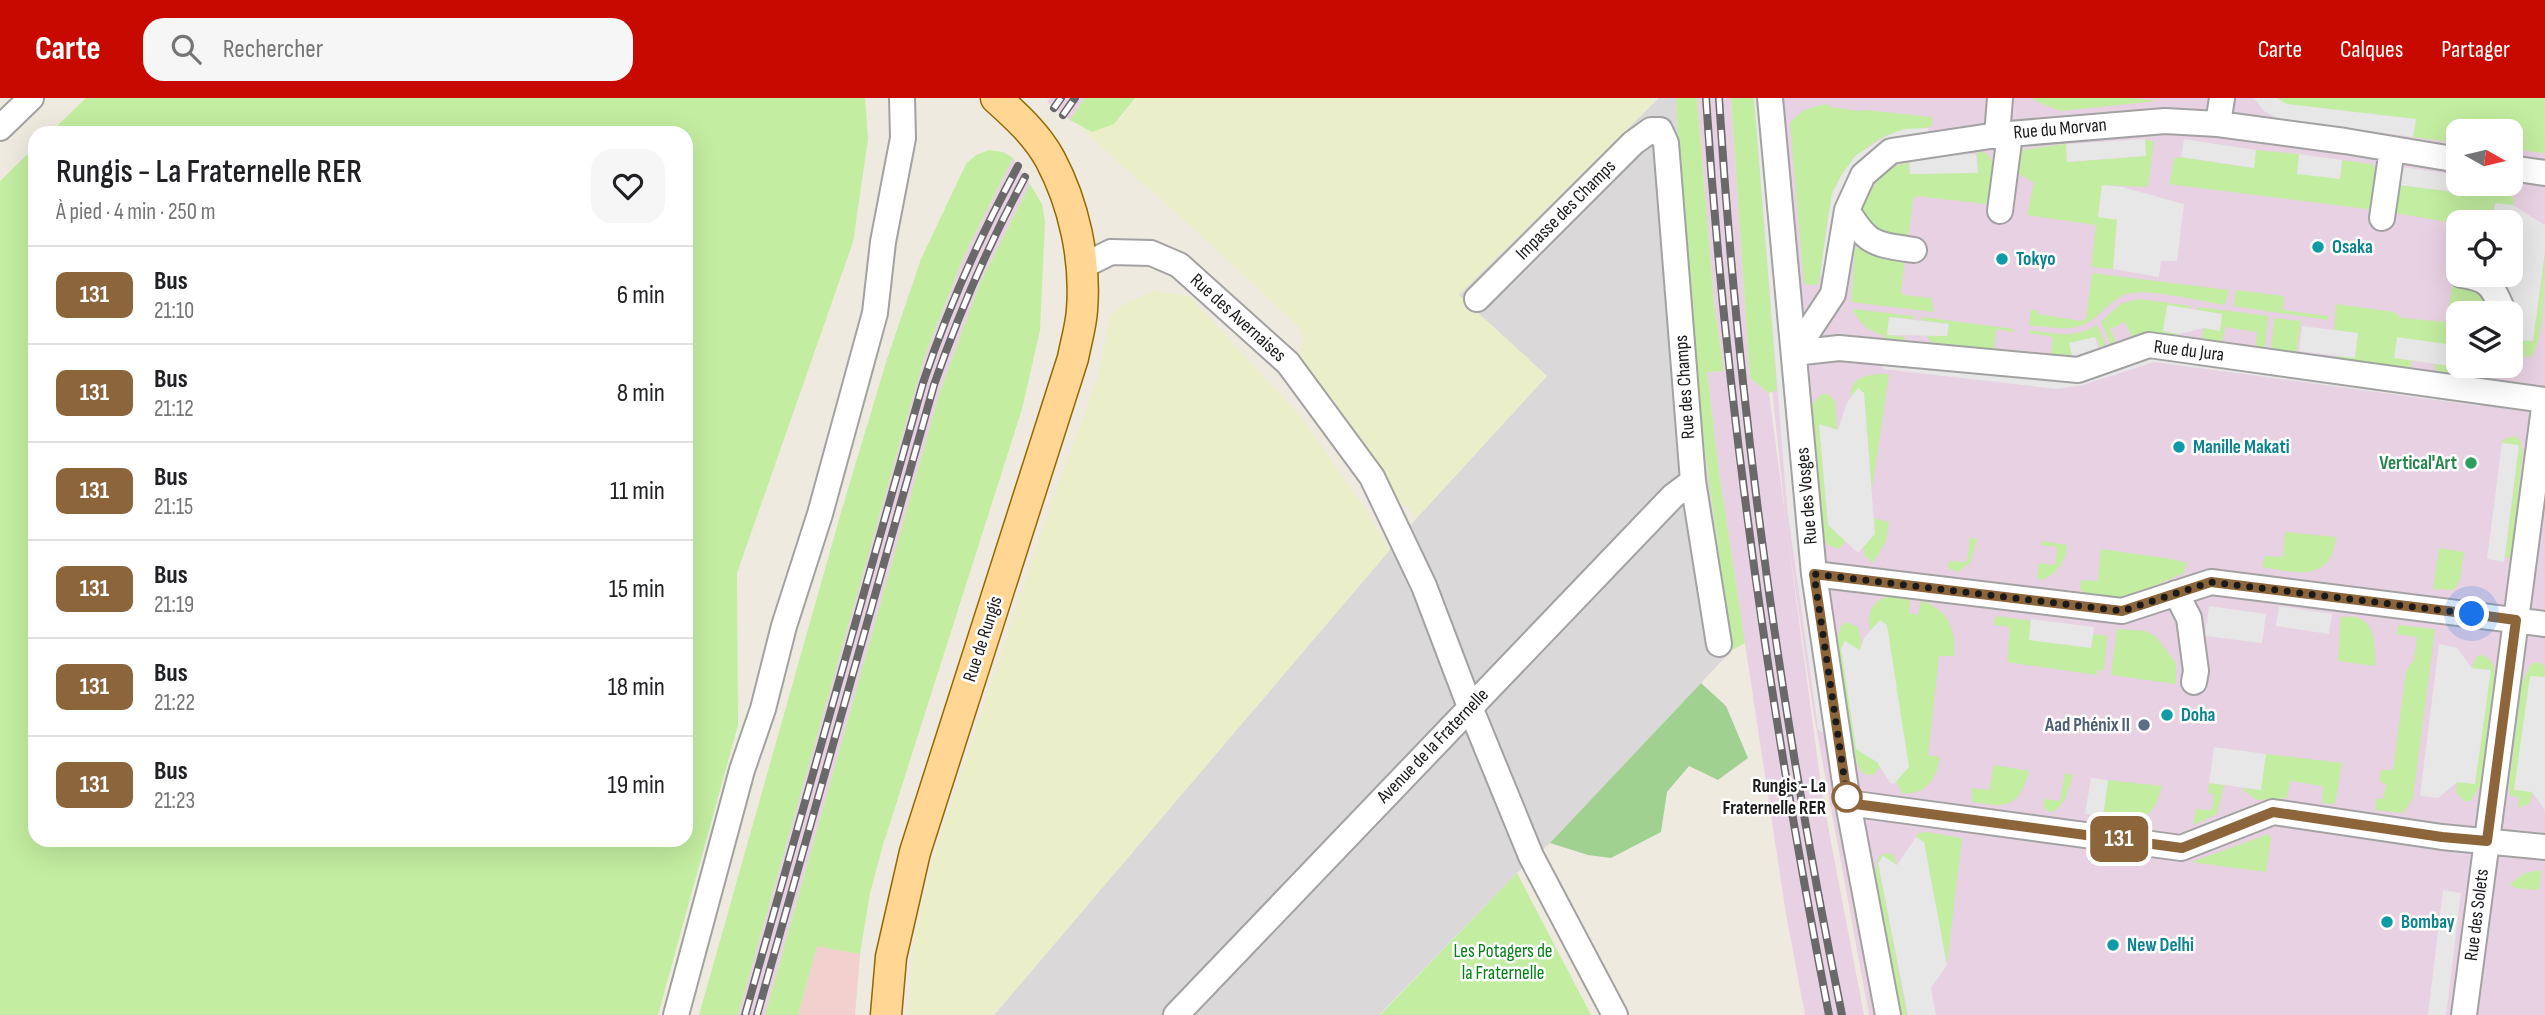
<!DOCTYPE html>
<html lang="fr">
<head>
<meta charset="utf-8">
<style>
  :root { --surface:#fff; --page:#f6f6f6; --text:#202124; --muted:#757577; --line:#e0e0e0; --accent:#c70900 }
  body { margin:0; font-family:"Sofia Sans Condensed",sans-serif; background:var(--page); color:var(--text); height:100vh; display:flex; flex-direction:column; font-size:26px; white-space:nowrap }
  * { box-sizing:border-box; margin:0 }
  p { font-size:23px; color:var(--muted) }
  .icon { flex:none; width:38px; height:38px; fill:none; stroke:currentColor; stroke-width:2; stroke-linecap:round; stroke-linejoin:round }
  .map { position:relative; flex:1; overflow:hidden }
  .side { position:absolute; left:28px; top:28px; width:665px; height:721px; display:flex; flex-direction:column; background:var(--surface); border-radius:21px; box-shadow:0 7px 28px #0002 }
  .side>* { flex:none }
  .badge { padding:0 14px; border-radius:10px; font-size:24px; line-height:46px }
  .needle { width:46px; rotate:98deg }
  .buttons { position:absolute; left:2446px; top:21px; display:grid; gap:14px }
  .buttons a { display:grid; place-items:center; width:77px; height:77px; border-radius:14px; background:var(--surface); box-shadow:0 7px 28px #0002; font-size:35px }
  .you { position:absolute; width:35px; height:35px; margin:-18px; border:5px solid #fff; border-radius:50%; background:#1a73e8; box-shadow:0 0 0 10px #1a73e833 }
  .map>.badge { position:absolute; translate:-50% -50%; box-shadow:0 0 0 4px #fff }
  .round { display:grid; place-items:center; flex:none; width:74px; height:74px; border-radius:21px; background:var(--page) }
  .summary { display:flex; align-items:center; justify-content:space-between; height:119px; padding:0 28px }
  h1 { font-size:33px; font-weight:600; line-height:52px }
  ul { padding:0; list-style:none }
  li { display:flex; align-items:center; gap:21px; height:98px; padding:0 28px; border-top:2px solid var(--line) }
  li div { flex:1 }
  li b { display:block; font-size:26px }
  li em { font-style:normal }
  li .badge { min-width:77px; font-weight:700; text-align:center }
  header { display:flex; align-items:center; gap:42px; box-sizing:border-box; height:98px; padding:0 35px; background:var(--accent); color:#fff }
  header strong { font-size:33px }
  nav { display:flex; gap:38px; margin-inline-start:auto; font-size:24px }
  .search { width:490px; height:63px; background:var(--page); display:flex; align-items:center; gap:18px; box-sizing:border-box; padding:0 24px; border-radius:21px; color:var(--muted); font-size:26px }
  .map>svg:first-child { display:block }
</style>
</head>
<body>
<header>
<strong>Carte</strong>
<div class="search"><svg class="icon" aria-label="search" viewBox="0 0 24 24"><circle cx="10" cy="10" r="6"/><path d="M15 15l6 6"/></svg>Rechercher</div>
<nav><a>Carte</a><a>Calques</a><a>Partager</a></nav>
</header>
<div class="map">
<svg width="2545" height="917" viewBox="0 0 2545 917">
  <rect width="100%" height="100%" fill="#eeeae0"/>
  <path fill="#dad8d8" d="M1659,0H1676L1684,146L1698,301L1732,552L1550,745L1517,775L1379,917H994L1415,422L1546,279L1458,198Z"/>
  <path fill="#f1d0cd" d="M817,848L860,856L855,917H798Z"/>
  <path fill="#e8d1e2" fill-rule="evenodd" d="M1050,0H1085L1070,22L1047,4Z
    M1697,0H1731L1750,280L1769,295L1786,425L1767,243L1752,0H2545V917H1869L1813,612L1787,433L1823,702L1864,917H1805L1786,816L1719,374L1707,274L1724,273L1714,205ZM2459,33H2511V86H2459ZM2459,124H2511V177H2459ZM2459,215H2511V268H2459Z
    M1013,60L1030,86L980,185L940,293L765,917H738L924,260L964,158Z"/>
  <path fill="#eaefc9" d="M1135,0H1654L1651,7L1459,197L1547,278L1415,422L1407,407L1400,409L1381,373L1331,300L1299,259L1303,239L1299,229L1192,129L1079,29L1092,34L1120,20Z
    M1154,193L1189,198L1297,314L1368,414L1389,453L994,917H908L915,837L933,760L1053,401L1098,279L1111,216L1125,205Z"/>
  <path fill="#c3eda0" d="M86,0H865L868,41L853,144L737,475L738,627L658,917H0V83L35,49V742H686V35H50Z
    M1085,0H1135L1114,26L1092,34L1070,22Z
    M1676,0H1697L1714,205L1724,273L1707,274L1719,374L1745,545L1732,552L1698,301L1684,146Z
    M1731,0H1754L1777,292L1769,295L1750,280Z
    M2032,0H2133L2157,3L2061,13L2038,4Z
    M2277,0H2545V55L2511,51V33H2459V45L2413,39L2416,21L2286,6Z
    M1829,6L1830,9L1860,13L1865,12L1932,19V28C1917,34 1901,30 1885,38C1818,74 1832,125 1818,187L1804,186L1790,26C1799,12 1813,8 1829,6Z
    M2145,41L2154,44L2148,89L2103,87L2117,122L2113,171L2091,169L2096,127L2027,117L2034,85L2018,75L2020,58L2023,52L2066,46L2068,64L2145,58Z
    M989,52L1003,54L1013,60L964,158L924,260L738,917H699L842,411L887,261L921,161L966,66L976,57Z
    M2256,52L2299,56L2297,75L2340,81L2342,62L2372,66L2379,74L2375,112L2169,86L2174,61L2181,59L2253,70Z
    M1977,53L1988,56L1993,67L1987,106L1916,98L1913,102L1908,142C1882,138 1873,135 1861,110C1872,90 1883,67 1909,65L1910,76L1978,74Z
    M1030,86L1042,106L1045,124L1040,232L1022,311L883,747L870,795L860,856L817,848L798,917H765L940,293L980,185Z
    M2481,86H2504L2514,101L2513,107L2495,106L2493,124H2459V168L2455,167L2458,126L2396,115L2399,87L2479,97Z
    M1861,149L1905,160L1901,194L1904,197L1931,200L1934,214L1851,204L1855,151Z
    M2545,153C2545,180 2545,236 2532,258L2518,259L2515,252L2516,242L2533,243Z
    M2092,175L2229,192L2225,207C2200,203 2157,192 2133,195C2111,197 2102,219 2083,227C2066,234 2048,227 2029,228L2031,212H2038V216L2081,223L2086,220Z
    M2453,186C2478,189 2479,194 2491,215H2459V268H2492L2480,279L2437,274L2434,266L2450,268L2394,260L2412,263L2410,269L2403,271L2341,262L2338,258L2355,259L2358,235L2334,232L2336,206L2394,214L2402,220L2446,224Z
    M2236,192L2284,198L2283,212L2328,218L2327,222L2234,208Z
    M2139,201L2191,208L2190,211L2168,207L2163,233L2179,236L2176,240L2133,241L2125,224L2110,231L2118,248H2111L2101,224L2120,206Z
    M2198,209L2268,218L2265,251L2255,252L2257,234L2225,229L2222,247L2206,244L2202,240L2204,230L2222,216L2198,212Z
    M1853,211L1914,218L1915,221L1889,219L1888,237L1905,239V241L1901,245L1885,243V238C1869,233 1859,226 1853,211Z
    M1922,219L2014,231V234L1996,231L1994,250L2012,254L2007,260L1935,249L1926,237L1947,238L1949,226L1921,222Z
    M2274,220L2301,223L2296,257L2271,253Z
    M2097,227L2107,250L2103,252L2095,239L2073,262L2033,258V255L2051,257L2053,239L2030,235V232C2057,236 2073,241 2097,227Z
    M1879,276H1889L1872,392L1864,295L1851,299C1850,280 1864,278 1879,276Z
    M1822,296H1828L1835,303L1837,332L1819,326L1828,427L1846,444L1838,451L1827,446L1821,436L1811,315L1813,305Z
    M2515,338L2520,342L2523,354L2511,460L2505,459L2519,348L2502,345L2504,341Z
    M1874,420L1889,424L1886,443L1873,465L1865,458L1863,449L1875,434Z
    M2285,434L2336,439C2331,486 2295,474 2262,469L2265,458L2283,459Z
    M1970,439L1977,441L1971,464L1958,474L1948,470L1949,463L1967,464Z
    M2042,443L2067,447C2066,463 2055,480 2039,482L2037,478L2039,465L2055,467L2057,449L2041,447Z
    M2439,450L2464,454L2460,481L2454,492L2433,491Z
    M2101,451L2172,461L2187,465L2184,475L2128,499L2085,497L2080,491L2081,482L2098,483Z
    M1893,498L1910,502L1909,515L1918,517L1921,503C1947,510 1957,532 1954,558H1939L1928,657L1940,659C1937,681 1925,698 1902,695L1896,683L1909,669L1880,522L1870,533C1866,514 1873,500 1893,498Z
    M1998,518L2031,523L2029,542L2092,549L2093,536L2107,538L2104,572H2097V577L2007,564L2010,529L1994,527L1995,520Z
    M2341,519C2346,519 2354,518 2359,520C2377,528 2375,552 2375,568L2338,563Z
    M1846,524L1858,529L1861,541L1856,651L1877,664L1880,669L1873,677H1867L1861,673L1850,650L1835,549L1841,528Z
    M2398,527L2435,531L2413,700L2403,715L2375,712L2376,701H2383L2386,686L2379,683L2381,672H2393L2406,573L2414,562L2417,539L2397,536Z
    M2117,531L2145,533L2156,539L2176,565V586L2111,577Z
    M2482,557C2493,562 2494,568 2495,578L2481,687L2470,703H2464L2456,694L2457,684L2475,686L2490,572L2472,570L2477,558Z
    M2539,564L2545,569V579H2530L2515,691L2532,694L2530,705L2518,710L2519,699L2510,698L2509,687L2522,584L2531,566Z
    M2266,656L2342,665L2335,706L2322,705L2323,688L2290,683L2287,700L2257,702L2243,692V690L2260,692Z
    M1994,667L2029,673C2018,712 2006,709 1972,704V690L1989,692Z
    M2065,675L2073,677L2065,702L2055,713L2049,714L2043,708L2044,701L2060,703Z
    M2108,682L2162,688C2158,704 2152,718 2135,725L2103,718Z
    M2209,685L2224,687L2217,716L2193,727L2196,711L2212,712L2214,696L2208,695Z
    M1927,734L1962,740L1947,867L1924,744L1916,739L1918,735Z
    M2269,736L2271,740L2266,774L2191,764Z
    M1885,755L1893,756L1897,767L1878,765L1907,917H1899L1874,785L1877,763L1880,758Z
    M2541,772L2539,792L2515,790L2510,786L2525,775Z
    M1517,775L1591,917H1380Z"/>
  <path fill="#a1d191" d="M1701,585L1726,608L1748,660L1718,682L1689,668L1667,694L1661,734L1611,760L1588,757L1550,745Z"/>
  <path fill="#e7e7e7" d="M1754,0H1762L1828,639L1818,631L1787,409Z
    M2254,0H2277L2287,6L2416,21L2413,39L2281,22L2264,13Z
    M1928,30L1929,37L1853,72L1842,91L1826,177H1820L1832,95L1841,78L1855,58L1886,38L1904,31Z
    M2145,41L2146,58L2067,64L2066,46Z
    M2184,41L2256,52L2254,70L2181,59Z
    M1976,56L1978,75L1910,76L1909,58Z
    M2299,56L2342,62L2340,81L2297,76Z
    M2401,69L2459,77V86H2481L2480,97L2399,87Z
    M2102,87L2122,89L2184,106L2177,163H2161L2159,179L2113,171L2117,122L2098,119Z
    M2495,105L2513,107L2545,127V153L2533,243L2516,242L2506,177H2511V124H2493Z
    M2167,207L2222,216L2220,233L2204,230L2179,236L2163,233Z
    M1889,219L1949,226L1947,238L1887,237Z
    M2302,228L2358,235L2355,260L2299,253Z
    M2095,239L2099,255L2073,262L2069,245Z
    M2397,239L2453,247L2450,268L2394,260Z
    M2150,259L2481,299L2480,308L2154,264L2083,287L2057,291L1883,271L1884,263L2055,284L2082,280Z
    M1858,290L1864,295L1875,436L1858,455L1828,427L1819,326L1838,332L1847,304Z
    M2502,345L2519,347L2504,464L2487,461Z
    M2209,508L2266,516L2262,545L2205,538Z
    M2279,508L2332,516L2329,536L2276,528Z
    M2031,521L2094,529L2091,550L2029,542Z
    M1880,522L1887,527L1909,669L1894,686L1890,685L1877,664L1856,651L1841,550L1845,543L1860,552L1864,540Z
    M2439,546L2457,550L2472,570L2491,572L2475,686L2457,684L2438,700L2420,698Z
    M2530,578L2545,579V712L2532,694L2514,692Z
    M2214,649L2266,656L2261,692L2209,685Z
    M2091,680L2108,682L2103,718L2085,716Z
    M1916,739L1924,744L1947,867L1931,890L1936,917H1908L1878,765L1883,758L1897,767Z
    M2443,792L2461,795L2446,917H2428Z"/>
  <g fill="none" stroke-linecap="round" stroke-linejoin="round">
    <defs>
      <path id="minor" d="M1770,0L1814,476L1848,705L1888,917
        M2218,26L2222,0
        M0,30L31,0
        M1997,37L2000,0
        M2511,70L2545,75
        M1847,112C1868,147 1874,146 1914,152
        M2000,113L2010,36
        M2382,120L2392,51
        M1083,168L1111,154L1151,155L1179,167L1288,265L1372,379L1424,488L1470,609L1531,758L1615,917
        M2462,177C2491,181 2493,190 2504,215
        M1477,201L1633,45L1651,32H1660L1666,45L1693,383L1719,546
        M1794,255L1833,196L1847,112L1863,77L1891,53L1997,37L2165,23L2218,26L2345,43L2459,62
        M1794,255L1839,250L2078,272L2149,247L2545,302
        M1814,476L2122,513L2211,484L2545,526
        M2176,495L2189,520L2196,573L2194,584
        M1848,705L2181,750L2273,714L2442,739L2545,749
        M676,917L742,672L763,611L784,528L820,416L875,215L883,144L903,40L902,0
        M1176,917L1673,398L1693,383
        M2464,917L2545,302"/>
      <path id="major" d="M886,917L891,859L915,754L1073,260C1076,244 1081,228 1082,212C1086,161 1074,106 1050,61C1037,37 1016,18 996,0"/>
    </defs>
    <use href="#minor" stroke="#a2a2a2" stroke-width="28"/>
    <use href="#major" stroke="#936900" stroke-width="33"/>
    <use href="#minor" stroke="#fff" stroke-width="24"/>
    <use href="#major" stroke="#ffd694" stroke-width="30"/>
    <defs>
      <path id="rail" d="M1706,0C1726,309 1770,614 1829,917
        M1719,0C1738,308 1780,615 1842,917
        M1054,10L1061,0
        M1063,17L1075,0
        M745,917L923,285C948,209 980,138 1018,68
        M757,917L934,287C959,214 989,146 1025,79"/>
    </defs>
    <use href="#rail" stroke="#696969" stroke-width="8"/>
    <use href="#rail" stroke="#fff" stroke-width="5" stroke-dasharray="16" stroke-linecap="butt"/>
  </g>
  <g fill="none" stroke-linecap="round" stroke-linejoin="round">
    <defs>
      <path id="line" d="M2472,516L2211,484L2122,513L1814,476L1848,705L2182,750L2273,714L2442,739L2487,743L2516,522L2486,518"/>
    </defs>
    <use href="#line" stroke="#fff" stroke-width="16"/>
    <use href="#line" stroke="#8d653a" stroke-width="10"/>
    <path stroke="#1b1b1b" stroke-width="7" stroke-dasharray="0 12.6" d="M1847,699L1848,705L1814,476L2122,513L2211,484L2472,516"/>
  </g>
  <g fill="#0f9aa8" stroke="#fff" stroke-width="2.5">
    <circle cx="2318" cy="149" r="7"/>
    <circle cx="2002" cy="161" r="7"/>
    <circle cx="2179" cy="349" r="7"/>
    <circle cx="2167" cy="617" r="7"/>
    <circle cx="2387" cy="824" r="7"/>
    <circle cx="2113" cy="847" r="7"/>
  </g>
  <circle fill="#2e9e5b" stroke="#fff" stroke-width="2.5" cx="2471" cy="365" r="7"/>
  <circle fill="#5c6f8a" stroke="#fff" stroke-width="2.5" cx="2144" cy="627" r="7"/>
  <circle fill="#fff" stroke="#8d653a" stroke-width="3.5" cx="1847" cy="699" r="14"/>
  <g text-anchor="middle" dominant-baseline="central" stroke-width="5" stroke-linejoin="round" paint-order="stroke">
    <g font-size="19" fill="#1b1b1b" stroke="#fff">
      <text transform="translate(2060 31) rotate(-5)">Rue du Morvan</text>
      <text transform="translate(1566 112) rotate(-45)">Impasse des Champs</text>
      <text transform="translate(1238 220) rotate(42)">Rue des Avernaises</text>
      <text transform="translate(2189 253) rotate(7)">Rue du Jura</text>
      <text transform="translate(1685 289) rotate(-94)">Rue des Champs</text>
      <text transform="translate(1807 398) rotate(-95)">Rue des Vosges</text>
      <text transform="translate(983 541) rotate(-72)">Rue de Rungis</text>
      <text transform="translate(1433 648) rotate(-46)">Avenue de la Fraternelle</text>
      <text transform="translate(2477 817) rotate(-83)">Rue des Solets</text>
    </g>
    <g font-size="19" font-weight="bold" fill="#0d838f" stroke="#fff" text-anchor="start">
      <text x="2332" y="149">Osaka</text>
      <text x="2016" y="161">Tokyo</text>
      <text x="2193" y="349">Manille Makati</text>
      <text x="2181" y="617">Doha</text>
      <text x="2401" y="824">Bombay</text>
      <text x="2127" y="847">New Delhi</text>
    </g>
    <g font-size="19" font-weight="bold" fill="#27864d" stroke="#fff" text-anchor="end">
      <text x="2457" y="365">Vertical'Art</text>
    </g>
    <g font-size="19" font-weight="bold" fill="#4e5e75" stroke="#fff" text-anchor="end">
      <text x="2130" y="627">Aad Phénix II</text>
    </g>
    <g font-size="19" font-weight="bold" fill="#1b1b1b" stroke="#fff" text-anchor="end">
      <text x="1826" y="688">Rungis - La<tspan x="1826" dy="22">Fraternelle RER</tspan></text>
    </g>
    <g font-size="19" fill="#028013" stroke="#fff">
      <text x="1503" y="853">Les Potagers de<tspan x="1503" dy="22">la Fraternelle</tspan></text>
    </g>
  </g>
</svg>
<div class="buttons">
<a><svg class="needle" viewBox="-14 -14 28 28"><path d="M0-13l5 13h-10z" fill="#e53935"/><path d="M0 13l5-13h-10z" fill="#757577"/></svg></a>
<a><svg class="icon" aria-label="locate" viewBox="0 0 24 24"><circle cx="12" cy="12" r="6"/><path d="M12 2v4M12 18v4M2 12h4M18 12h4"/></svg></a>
<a><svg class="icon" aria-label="layers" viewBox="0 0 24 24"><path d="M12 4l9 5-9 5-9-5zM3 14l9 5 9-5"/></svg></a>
</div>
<div class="you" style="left:2472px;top:516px"></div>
<b class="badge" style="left:2119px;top:741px;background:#8d653a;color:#fff">131</b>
<section class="side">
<div class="summary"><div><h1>Rungis - La Fraternelle RER</h1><p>À pied · 4 min · 250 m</p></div><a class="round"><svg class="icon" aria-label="heart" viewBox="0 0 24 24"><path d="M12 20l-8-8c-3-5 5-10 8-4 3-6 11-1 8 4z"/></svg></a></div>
<ul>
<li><span class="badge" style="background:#8d653a;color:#fff">131</span><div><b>Bus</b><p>21:10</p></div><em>6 min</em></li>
<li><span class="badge" style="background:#8d653a;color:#fff">131</span><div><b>Bus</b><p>21:12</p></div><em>8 min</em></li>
<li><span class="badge" style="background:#8d653a;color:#fff">131</span><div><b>Bus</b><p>21:15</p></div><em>11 min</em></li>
<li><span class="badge" style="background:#8d653a;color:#fff">131</span><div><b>Bus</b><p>21:19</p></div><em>15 min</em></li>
<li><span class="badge" style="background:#8d653a;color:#fff">131</span><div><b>Bus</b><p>21:22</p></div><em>18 min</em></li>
<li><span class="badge" style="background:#8d653a;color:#fff">131</span><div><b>Bus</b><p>21:23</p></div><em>19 min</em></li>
</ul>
</section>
</div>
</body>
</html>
